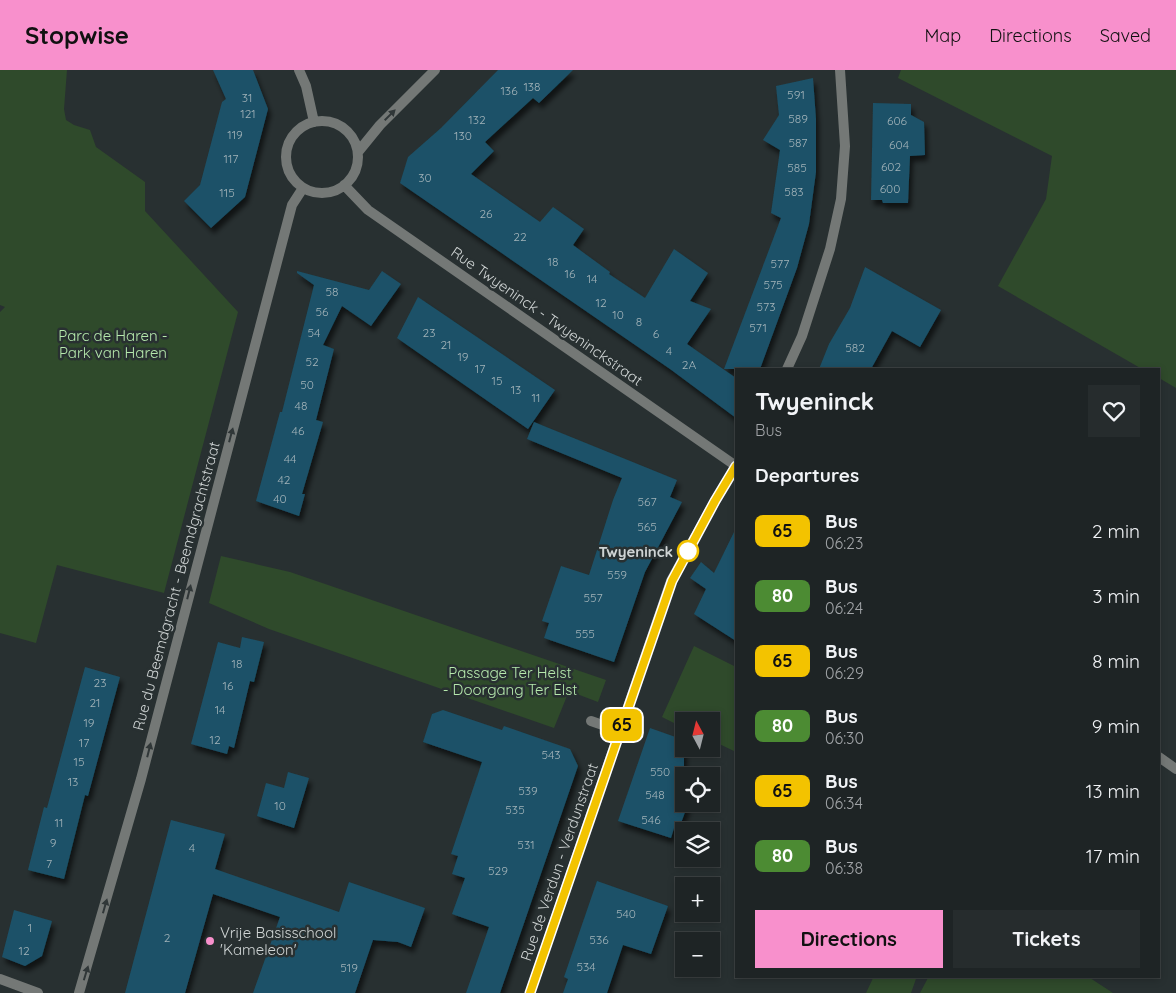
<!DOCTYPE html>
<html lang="en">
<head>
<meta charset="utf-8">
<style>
  :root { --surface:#1e2425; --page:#262c2d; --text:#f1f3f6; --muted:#a1a4a7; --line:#3c4142; --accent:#f890cc }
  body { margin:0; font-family:Quicksand,sans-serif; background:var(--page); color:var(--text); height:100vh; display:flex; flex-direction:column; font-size:19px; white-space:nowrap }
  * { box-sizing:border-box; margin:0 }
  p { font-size:16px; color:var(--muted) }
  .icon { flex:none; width:28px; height:28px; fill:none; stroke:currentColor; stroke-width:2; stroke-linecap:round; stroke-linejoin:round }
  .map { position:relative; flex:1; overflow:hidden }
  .panel { position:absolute; left:735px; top:298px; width:425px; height:610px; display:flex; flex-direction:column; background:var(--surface); border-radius:0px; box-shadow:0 2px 8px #0003,0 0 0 1px var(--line) }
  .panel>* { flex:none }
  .badge { padding:0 10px; border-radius:8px; font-size:18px; line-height:32px }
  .needle { width:32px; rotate:353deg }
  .tools { position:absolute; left:675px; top:642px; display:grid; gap:10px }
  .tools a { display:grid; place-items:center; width:45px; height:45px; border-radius:0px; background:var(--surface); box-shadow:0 2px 8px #0003,0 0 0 1px var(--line); font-size:25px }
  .map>.badge { position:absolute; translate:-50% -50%; box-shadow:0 0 0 2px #fff }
  h2 { padding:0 20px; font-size:19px; line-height:45px }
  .round { display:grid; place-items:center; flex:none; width:52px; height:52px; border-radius:0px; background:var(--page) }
  .summary { display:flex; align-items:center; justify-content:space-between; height:85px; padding:0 20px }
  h1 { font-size:24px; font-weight:700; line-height:38px }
  .cta { display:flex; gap:10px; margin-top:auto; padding:10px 20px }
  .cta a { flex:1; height:58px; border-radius:0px; background:var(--accent); color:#111; font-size:20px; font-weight:700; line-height:58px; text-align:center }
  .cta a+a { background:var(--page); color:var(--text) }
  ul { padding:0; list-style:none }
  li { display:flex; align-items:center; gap:15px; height:65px; padding:0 20px }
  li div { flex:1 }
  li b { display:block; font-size:19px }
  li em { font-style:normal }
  li .badge { min-width:55px; font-weight:700; text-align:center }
  header { display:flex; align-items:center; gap:30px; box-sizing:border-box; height:70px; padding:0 25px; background:var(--accent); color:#111 }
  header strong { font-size:24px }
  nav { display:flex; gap:28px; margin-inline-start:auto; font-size:18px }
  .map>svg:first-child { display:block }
</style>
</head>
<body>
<header>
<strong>Stopwise</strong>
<nav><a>Map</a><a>Directions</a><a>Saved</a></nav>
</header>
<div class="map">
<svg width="1176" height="923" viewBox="0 0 1176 923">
  <defs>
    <filter id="shadow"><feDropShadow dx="3" dy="5.5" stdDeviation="2.5" flood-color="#0009"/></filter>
  </defs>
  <rect width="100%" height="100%" fill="#283031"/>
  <path fill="#2f4a2b" d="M0,0H67L64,39L66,50L74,55L90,60L96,77L145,112V141L238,242L164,523L57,495L36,573L0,563V242L5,237L0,235Z
    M901,0H1176V318L1159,308V299H1142L998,216L1046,129L1052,86L898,8Z
    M221,486L290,502L606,610L598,632L569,621L554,658L269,559L209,533Z
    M694,576L736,597V682L711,670V651H684V658L662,647Z
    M874,906H917L911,923H866Z
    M929,906H1087L1113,923H920Z"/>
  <path fill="#1b5167" filter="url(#shadow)" d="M213,0H253L268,39L245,127L211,158L184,131L200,115L222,32L226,29Z
    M498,0H573L539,33L533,28L485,72L494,81L471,104L540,152L553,137L584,159L573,175L610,202L609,204L645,228L674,179L708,203L690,231L711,239L687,274L736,308V348L670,299L400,113L408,87L441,58Z
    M813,8L816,49V102L809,154L797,198L760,299H724L781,148L771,143L780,80L763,70L779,45L776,16Z
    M873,33L911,34V45L924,52L925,85L910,86L908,133H883L882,130H871Z
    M865,197L941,240L920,277L892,261L871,299H819L829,274L850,238Z
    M297,201L369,220L382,201L401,214L371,256L342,236L323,275L334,279L316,350L323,352L302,424H305L299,446L256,431L280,342H282L314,215L297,203Z
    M418,227L555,320L528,359L397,268Z
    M534,352L677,410L670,427L682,432L645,502L614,592L544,568L549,553L542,551L561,496L589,505L613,430L622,408L527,369Z
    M736,458V571L694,544L706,519L690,508L701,492L714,503Z
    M242,567L264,572L254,612L250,611L234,678L229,676L227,684L191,674L218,572L240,578Z
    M85,597L120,607L88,726L85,725L64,809L28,800L44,737L47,738Z
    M443,640L502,660L504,656L570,679L578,696L500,923H466L489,857L452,844L465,808L452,804L458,786L451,784L482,692L423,672L432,644Z
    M650,658L684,670V734H688L680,756L675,755L671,768L618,751Z
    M288,702L309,708L294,758L257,746L266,713L284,718Z
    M171,750L225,764L215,799L339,842L349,812L425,838L411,877L398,872L373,870L355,923H253L280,847L213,824L185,923H125Z
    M597,811L668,836L651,884L623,875L607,923H563L568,909L564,907Z
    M14,840L52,851L42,886L25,896L2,887Z"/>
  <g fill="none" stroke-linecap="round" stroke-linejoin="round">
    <path stroke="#747876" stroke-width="10" d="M591,651L620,661"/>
    <path stroke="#747876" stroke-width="10" d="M299,0L306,16L314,52
      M286 87a36 36 0 1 1 72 0a36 36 0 1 1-72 0Z
      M358,82L380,55L435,0
      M344,115L368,140L736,396L715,431L671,511L530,923
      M787,299L802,266L830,179L841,129L845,76L840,0
      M1159,687L1176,699
      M0,909L38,923
      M79,923L141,709L292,135L303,118"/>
  </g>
  <defs><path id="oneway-solid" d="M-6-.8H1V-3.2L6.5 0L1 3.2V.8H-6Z" transform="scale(1.25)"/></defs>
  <g fill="#303738">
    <use href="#oneway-solid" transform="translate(390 45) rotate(-45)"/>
    <use href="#oneway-solid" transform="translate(231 365) rotate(-75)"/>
    <use href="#oneway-solid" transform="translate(189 522) rotate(-76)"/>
    <use href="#oneway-solid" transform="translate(149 680) rotate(-76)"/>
    <use href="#oneway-solid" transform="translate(105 836) rotate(-74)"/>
    <use href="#oneway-solid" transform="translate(86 903) rotate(-73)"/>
  </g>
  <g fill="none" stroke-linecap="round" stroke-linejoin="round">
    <defs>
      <path id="line" d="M530,923L672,511L715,431L736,396"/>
    </defs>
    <use href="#line" stroke="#fff" stroke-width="11"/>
    <use href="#line" stroke="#f3c300" stroke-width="8"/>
  </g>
  <circle fill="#fff" stroke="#f3c300" stroke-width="2.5" cx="688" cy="481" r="10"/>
  <circle fill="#f890cc" stroke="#283031" stroke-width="2" cx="210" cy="871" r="5"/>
  <g text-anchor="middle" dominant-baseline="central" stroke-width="5" stroke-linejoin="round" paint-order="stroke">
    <g font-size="12" fill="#a2b3b9">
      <text x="532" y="16">138</text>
      <text x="509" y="20">136</text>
      <text x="796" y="24">591</text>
      <text x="247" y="27">31</text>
      <text x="248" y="43">121</text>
      <text x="798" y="48">589</text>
      <text x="477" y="49">132</text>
      <text x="897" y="50">606</text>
      <text x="235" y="64">119</text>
      <text x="463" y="65">130</text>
      <text x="798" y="72">587</text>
      <text x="899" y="74">604</text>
      <text x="231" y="88">117</text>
      <text x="891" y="96">602</text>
      <text x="797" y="97">585</text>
      <text x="425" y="107">30</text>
      <text x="890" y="118">600</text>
      <text x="794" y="121">583</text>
      <text x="227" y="122">115</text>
      <text x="486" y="143">26</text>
      <text x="520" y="166">22</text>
      <text x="553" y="191">18</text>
      <text x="780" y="193">577</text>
      <text x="570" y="203">16</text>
      <text x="592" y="208">14</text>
      <text x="773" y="214">575</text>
      <text x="332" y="221">58</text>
      <text x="601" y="232">12</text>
      <text x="766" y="236">573</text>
      <text x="322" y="241">56</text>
      <text x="618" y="244">10</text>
      <text x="639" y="251">8</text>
      <text x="758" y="257">571</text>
      <text x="314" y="262">54</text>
      <text x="429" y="262">23</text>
      <text x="656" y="263">6</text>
      <text x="446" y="274">21</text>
      <text x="855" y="277">582</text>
      <text x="669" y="280">4</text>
      <text x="463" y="286">19</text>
      <text x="312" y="291">52</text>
      <text x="689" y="294">2A</text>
      <text x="480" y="298">17</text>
      <text x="497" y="310">15</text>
      <text x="307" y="314">50</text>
      <text x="516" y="319">13</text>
      <text x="536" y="327">11</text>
      <text x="301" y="335">48</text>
      <text x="298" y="360">46</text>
      <text x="290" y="388">44</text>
      <text x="284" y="409">42</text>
      <text x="280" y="428">40</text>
      <text x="647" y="431">567</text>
      <text x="647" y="456">565</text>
      <text x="617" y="504">559</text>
      <text x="593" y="527">557</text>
      <text x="585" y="563">555</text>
      <text x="237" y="593">18</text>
      <text x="100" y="612">23</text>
      <text x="228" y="615">16</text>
      <text x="95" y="632">21</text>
      <text x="220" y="639">14</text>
      <text x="89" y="652">19</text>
      <text x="215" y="669">12</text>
      <text x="84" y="672">17</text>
      <text x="551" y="684">543</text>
      <text x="79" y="691">15</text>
      <text x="660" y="701">550</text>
      <text x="73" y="711">13</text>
      <text x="528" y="720">539</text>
      <text x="655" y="724">548</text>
      <text x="280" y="735">10</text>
      <text x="515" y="739">535</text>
      <text x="651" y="749">546</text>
      <text x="59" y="752">11</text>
      <text x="53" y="772">9</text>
      <text x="526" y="774">531</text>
      <text x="192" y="777">4</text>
      <text x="49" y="793">7</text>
      <text x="498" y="800">529</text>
      <text x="626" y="843">540</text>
      <text x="30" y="857">1</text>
      <text x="167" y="867">2</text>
      <text x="599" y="869">536</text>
      <text x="24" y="880">12</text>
      <text x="586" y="896">534</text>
      <text x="349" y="897">519</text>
    </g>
    <g font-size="15" fill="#cfd4d4" stroke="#283031">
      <text transform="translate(547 246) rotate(35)">Rue Twyeninck - Twyeninckstraat</text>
      <text transform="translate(176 516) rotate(-75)">Rue du Beemdgracht - Beemdgrachtstraat</text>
      <text transform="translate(559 792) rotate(-71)">Rue de Verdun - Verdunstraat</text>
    </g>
    <g font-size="15" fill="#b5e8ac" stroke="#283031">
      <text x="113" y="265">Parc de Haren -<tspan x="113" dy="17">Park van Haren</tspan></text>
      <text x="510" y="602">Passage Ter Helst<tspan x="510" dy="17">- Doorgang Ter Elst</tspan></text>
    </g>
    <g font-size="15" font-weight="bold" fill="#cfd4d4" stroke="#283031" text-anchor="end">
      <text x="673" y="481">Twyeninck</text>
    </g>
    <g font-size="15" fill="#cfd4d4" stroke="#283031" text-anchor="start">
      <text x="220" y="862">Vrije Basisschool<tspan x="220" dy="17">'Kameleon'</tspan></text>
    </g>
  </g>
</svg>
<div class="tools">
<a><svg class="needle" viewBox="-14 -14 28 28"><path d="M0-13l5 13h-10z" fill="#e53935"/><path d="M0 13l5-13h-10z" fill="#a1a4a7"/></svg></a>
<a><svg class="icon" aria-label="locate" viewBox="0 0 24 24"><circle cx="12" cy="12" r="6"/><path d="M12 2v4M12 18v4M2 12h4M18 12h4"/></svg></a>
<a><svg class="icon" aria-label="layers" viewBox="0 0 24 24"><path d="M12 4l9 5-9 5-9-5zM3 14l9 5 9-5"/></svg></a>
<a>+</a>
<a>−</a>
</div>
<b class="badge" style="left:622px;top:655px;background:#f3c300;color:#111">65</b>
<section class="panel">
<div class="summary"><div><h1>Twyeninck</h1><p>Bus</p></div><a class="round"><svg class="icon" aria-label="heart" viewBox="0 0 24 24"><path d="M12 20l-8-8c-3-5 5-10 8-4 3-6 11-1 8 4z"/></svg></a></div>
<h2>Departures</h2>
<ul>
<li><span class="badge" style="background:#f3c300;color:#111">65</span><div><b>Bus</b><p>06:23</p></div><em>2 min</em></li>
<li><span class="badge" style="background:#4c8b33;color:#fff">80</span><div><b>Bus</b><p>06:24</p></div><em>3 min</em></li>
<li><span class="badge" style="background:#f3c300;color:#111">65</span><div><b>Bus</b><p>06:29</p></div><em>8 min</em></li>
<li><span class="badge" style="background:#4c8b33;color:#fff">80</span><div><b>Bus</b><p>06:30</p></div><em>9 min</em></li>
<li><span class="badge" style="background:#f3c300;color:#111">65</span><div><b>Bus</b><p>06:34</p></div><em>13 min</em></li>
<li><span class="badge" style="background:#4c8b33;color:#fff">80</span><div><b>Bus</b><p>06:38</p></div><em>17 min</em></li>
</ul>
<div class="cta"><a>Directions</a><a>Tickets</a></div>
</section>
</div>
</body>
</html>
